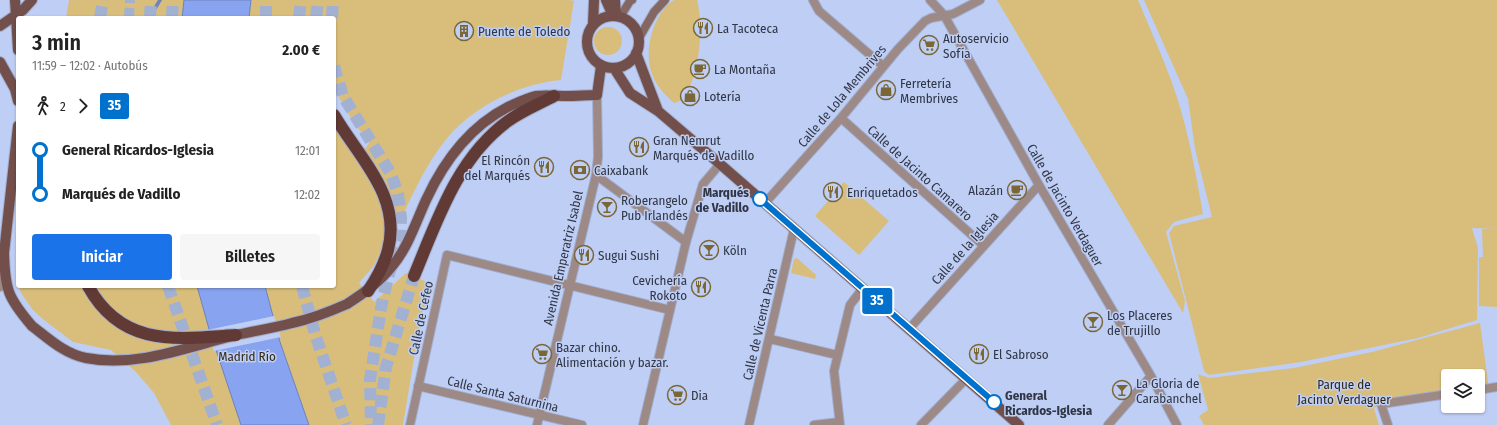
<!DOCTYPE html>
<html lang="es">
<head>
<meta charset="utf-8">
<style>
  :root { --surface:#fff; --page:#f6f6f6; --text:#222; --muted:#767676; --accent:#1a73e8 }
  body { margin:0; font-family:"Fira Sans Condensed",sans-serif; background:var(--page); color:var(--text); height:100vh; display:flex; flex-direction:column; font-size:15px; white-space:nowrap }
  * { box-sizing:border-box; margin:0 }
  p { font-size:13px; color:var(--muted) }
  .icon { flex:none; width:22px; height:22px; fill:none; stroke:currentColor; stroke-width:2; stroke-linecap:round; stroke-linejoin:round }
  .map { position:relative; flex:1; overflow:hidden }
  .details { position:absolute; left:16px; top:16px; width:320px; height:272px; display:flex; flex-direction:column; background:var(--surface); border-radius:4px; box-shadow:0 1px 3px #0004 }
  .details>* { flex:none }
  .badge { padding:0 8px; border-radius:3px; font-size:14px; line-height:26px }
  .fabs { position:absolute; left:1441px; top:369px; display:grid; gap:8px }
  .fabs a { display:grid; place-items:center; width:44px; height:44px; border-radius:4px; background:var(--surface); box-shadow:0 1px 3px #0004; font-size:20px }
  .map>.badge { position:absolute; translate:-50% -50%; box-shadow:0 0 0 2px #fff }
  .legs { display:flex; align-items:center; gap:6px; height:44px; padding:0 16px; font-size:13px }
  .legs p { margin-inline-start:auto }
  .summary { display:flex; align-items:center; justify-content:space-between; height:68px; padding:0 16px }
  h1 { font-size:22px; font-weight:600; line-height:30px }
  .button { display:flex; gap:8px; margin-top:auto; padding:8px 16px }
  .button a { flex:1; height:46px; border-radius:4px; background:var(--accent); color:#fff; font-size:16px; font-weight:600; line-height:46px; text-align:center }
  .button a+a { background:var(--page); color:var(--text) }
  ul { padding:0 16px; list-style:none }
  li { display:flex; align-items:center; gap:14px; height:44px; font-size:15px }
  li i { display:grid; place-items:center; width:6px; height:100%; margin:0 5px; background:currentColor }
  li i::after { content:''; width:10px; height:10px; margin:-5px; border:3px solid; border-radius:50%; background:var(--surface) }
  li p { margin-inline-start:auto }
  li:first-child i { background:linear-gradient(#0000 50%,currentColor 0) }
  li:last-child i { background:linear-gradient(currentColor 50%,#0000 0) }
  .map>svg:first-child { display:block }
</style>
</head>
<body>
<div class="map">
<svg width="1497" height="425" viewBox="0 0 1497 425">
  <rect width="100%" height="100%" fill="#bfcef5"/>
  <path fill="#d9be7b" d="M69,0H570L574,1L561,80C519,84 476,105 448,137C428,161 415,189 402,217L397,215C390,191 379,171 364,151L369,143L352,120L337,94H334V18H66Z
    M674,0H697C704,25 700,79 682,99C680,101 677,102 674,103C665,95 656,86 652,74C643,52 653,13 674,0Z
    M997,0H1138C1149,26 1161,53 1171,80C1187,123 1195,169 1203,214L1174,222L1166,232L1185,301L1183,313Z
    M1144,0H1497V229L1472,228L1478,248L1477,320L1418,338L1301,362L1209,375L1204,371L1169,233L1174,226L1212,217L1195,149L1188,99Z
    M594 41a14 14 0 1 1 28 0a14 14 0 1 1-28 0Z
    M334,127C356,163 398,204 381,250C378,256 376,264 371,269C368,274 362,278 359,283L374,302L406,273L434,285L421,316L403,425H171L154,393L136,372L111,350L73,342L44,320L33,310L21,293L19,286H334Z
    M844,182L889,221L859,255L815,216Z
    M1482,229H1497V307L1479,306V257H1483Z
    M797,258L816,275L815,279L791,273L794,259Z
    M1480,323L1489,389L1478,390V376H1448V394L1381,404L1374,408L1379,425H1204L1199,416L1208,410L1198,374L1209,378L1294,368L1372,352Z"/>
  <path fill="#88a3ef" stroke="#6e82bc" d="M184,0H251L249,18H182Z
    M197,286H265L280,342L309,425H241L209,329Z"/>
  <path fill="#bfcef5" d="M274,316L281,337L214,351L207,330Z"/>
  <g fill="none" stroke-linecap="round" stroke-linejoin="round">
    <path stroke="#6e82bc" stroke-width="3.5" d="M148,15L154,10L160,0"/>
    <path stroke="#a2b0d2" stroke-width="10" stroke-dasharray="10 5" stroke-linecap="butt" d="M129,18L130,0"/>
    <path stroke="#a2b0d2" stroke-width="12" stroke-dasharray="12 6" stroke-linecap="butt" d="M100,18L103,0
      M150,18L151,0
      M172,18L173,0
      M266,18V0
      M299,18L301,0
      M316,18L318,0
      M332,18L333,0
      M334,66L343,96L391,174L398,194L401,218L400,240L388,277L381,308L370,380L371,425
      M168,286L217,425
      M302,286L315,334L346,425
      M378,425L386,367L414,276"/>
    <defs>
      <path id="minor" d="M813,0L819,11L883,66
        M930,0L944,15L1039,185L1151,376L1177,425
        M841,118L983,245
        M596,175L686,242
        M765,203L841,118L898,49L925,21L931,18L953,14L980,0
        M909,329L1039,185
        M770,339L837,355
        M418,386L582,425
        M1478,390L1497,387
        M410,425L447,255L670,310
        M537,425L596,175L598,157L597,95
        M749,425L794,229
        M814,425L839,422
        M840,425L834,371L850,305L863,288
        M921,425L966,379
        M1108,425L1151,376
        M1388,425L1381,404L1448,394"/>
      <path id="tertiary" d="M0,287L2,268
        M643,425L686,242L703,184L720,164"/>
      <path id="secondary" d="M620,17L630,1L632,0
        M639,38L654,12L665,0"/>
      <path id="primary" d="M15,0L18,50
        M606,0L613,16
        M615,0L616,16
        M587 42a26 26 0 1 1 52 0a26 26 0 1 1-52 0Z
        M593,24L594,0
        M0,26L23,10L32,0
        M636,53L658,111
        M0,62L15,89L18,101
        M614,68L630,93L658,111L720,164L1019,425
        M18,126L4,253C5,290 8,298 32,326
        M347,304C364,293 380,282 393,265C408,247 416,222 426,200C444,161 469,127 508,107C517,103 527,98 536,96C546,95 557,96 567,96C577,96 587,95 597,95L601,66"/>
      <path id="motorway" d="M334,115C359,158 402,196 388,250C384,265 377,278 368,291
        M414,276C437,221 457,158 508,121C522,111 539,104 554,96"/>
    </defs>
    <use href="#minor" stroke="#a0adce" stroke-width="10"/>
    <use href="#tertiary" stroke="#a0adce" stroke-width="10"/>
    <use href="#secondary" stroke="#a0adce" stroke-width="10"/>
    <use href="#primary" stroke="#a0adce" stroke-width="12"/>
    <use href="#motorway" stroke="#a0adce" stroke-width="14"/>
    <use href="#minor" stroke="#9d8985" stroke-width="8"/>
    <use href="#tertiary" stroke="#9d8985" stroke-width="8"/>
    <use href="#secondary" stroke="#846762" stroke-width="8"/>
    <use href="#primary" stroke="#724f4a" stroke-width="10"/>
    <use href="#motorway" stroke="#623a35" stroke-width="12"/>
    <defs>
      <path id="primary-bridge" d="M32,326C49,339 65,354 86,358C136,368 187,347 236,335C254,331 274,328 292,323C311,319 329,312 347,304"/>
      <path id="motorway-bridge" d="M88,286C122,348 177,339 236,335"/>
    </defs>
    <use href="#primary-bridge" stroke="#a0adce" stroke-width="12" stroke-linecap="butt"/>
    <use href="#motorway-bridge" stroke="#a0adce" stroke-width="14" stroke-linecap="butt"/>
    <use href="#primary-bridge" stroke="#724f4a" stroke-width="10"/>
    <use href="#motorway-bridge" stroke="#623a35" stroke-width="12"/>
  </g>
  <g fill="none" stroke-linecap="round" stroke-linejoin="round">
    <defs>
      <path id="line-1" d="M760,199L994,402"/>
    </defs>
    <use href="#line-1" stroke="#fff" stroke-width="9"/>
    <use href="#line-1" stroke="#0072ce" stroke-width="6"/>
  </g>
  <defs>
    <symbol id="restaurant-ring" viewBox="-11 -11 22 22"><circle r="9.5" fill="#bfcef5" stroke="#7b6736" stroke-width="1.5"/><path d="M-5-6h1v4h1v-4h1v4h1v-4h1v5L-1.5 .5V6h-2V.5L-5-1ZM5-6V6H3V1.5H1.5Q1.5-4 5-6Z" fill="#7b6736"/></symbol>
    <symbol id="building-ring" viewBox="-11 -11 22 22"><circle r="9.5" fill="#bfcef5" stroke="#7b6736" stroke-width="1.5"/><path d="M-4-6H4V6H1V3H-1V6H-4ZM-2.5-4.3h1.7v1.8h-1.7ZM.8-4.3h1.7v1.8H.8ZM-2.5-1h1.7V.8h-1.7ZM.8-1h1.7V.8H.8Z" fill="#7b6736"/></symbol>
    <symbol id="supermarket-ring" viewBox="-11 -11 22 22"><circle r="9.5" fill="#bfcef5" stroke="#7b6736" stroke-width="1.5"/><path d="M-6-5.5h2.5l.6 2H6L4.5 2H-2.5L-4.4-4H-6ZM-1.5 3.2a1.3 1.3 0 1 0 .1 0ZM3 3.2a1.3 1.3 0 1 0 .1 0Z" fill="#7b6736"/></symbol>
    <symbol id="cafe-ring" viewBox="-11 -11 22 22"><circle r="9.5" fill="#bfcef5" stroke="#7b6736" stroke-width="1.5"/><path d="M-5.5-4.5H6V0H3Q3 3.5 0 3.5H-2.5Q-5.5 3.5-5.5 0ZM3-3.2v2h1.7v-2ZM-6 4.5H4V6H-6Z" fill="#7b6736"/></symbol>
    <symbol id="shop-ring" viewBox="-11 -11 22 22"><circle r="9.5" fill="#bfcef5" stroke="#7b6736" stroke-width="1.5"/><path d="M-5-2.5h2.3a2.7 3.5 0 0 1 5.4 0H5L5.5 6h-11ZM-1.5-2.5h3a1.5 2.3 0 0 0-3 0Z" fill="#7b6736"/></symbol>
    <symbol id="bank-ring" viewBox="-11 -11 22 22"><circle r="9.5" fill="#bfcef5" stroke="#7b6736" stroke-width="1.5"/><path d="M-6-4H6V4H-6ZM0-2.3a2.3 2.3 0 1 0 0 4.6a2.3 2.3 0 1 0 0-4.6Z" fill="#7b6736"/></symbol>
    <symbol id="bar-ring" viewBox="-11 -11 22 22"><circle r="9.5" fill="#bfcef5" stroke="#7b6736" stroke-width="1.5"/><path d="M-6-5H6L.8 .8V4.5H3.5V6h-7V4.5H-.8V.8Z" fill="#7b6736"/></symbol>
  </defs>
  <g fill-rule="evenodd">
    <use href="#restaurant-ring" x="692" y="17" width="22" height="22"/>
    <use href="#building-ring" x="453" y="20" width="22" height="22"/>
    <use href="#supermarket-ring" x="918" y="34" width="22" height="22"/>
    <use href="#cafe-ring" x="689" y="58" width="22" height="22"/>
    <use href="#shop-ring" x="875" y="79" width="22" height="22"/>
    <use href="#shop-ring" x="679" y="85" width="22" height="22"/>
    <use href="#restaurant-ring" x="628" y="136" width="22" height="22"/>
    <use href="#restaurant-ring" x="533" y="156" width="22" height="22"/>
    <use href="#bank-ring" x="569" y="159" width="22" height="22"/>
    <use href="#cafe-ring" x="1006" y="179" width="22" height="22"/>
    <use href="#restaurant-ring" x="822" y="181" width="22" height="22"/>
    <use href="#bar-ring" x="596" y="196" width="22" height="22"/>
    <use href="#bar-ring" x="698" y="239" width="22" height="22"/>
    <use href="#restaurant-ring" x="573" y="244" width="22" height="22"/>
    <use href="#restaurant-ring" x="690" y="276" width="22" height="22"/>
    <use href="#bar-ring" x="1082" y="311" width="22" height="22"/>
    <use href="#supermarket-ring" x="531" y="343" width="22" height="22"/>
    <use href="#restaurant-ring" x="968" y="343" width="22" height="22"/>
    <use href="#bar-ring" x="1111" y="379" width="22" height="22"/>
    <use href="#supermarket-ring" x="666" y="384" width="22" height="22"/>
  </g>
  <g fill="#fff" stroke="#0072ce" stroke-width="2">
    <circle cx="760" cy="199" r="7"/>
    <circle cx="994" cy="402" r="7"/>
  </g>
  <g text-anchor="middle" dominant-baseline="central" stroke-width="3" stroke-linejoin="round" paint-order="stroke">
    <g font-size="13" fill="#303645" stroke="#bfcef5" text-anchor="start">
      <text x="717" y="28">La Tacoteca</text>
      <text x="478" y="31">Puente de Toledo</text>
      <text x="943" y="38">Autoservicio<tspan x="943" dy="15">Sofía</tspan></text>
      <text x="714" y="69">La Montaña</text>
      <text x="900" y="83">Ferretería<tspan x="900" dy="15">Membrives</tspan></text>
      <text x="704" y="96">Lotería</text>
      <text x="653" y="140">Gran Nemrut<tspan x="653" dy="15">Marqués de Vadillo</tspan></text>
      <text x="530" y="160" text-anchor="end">El Rincón<tspan x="530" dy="15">del Marqués</tspan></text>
      <text x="594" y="170">Caixabank</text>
      <text x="1003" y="190" text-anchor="end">Alazán</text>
      <text x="847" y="192">Enriquetados</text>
      <text x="621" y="200">Roberangelo<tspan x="621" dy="15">Pub Irlandés</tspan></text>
      <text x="723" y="250">Köln</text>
      <text x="598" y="255">Sugui Sushi</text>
      <text x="687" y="280" text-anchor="end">Cevichería<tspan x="687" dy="15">Rokoto</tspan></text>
      <text x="1107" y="315">Los Placeres<tspan x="1107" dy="15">de Trujillo</tspan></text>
      <text x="556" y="347">Bazar chino.<tspan x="556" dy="15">Alimentación y bazar.</tspan></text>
      <text x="993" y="354">El Sabroso</text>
      <text x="1136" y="383">La Gloria de<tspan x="1136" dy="15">Carabanchel</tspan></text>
      <text x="691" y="395">Dia</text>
    </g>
    <g font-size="13" fill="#303645" stroke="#bfcef5">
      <text transform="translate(842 96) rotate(-50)">Calle de Lola Membrives</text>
      <text transform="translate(920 173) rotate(42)">Calle de Jacinto Camarero</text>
      <text transform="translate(1065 205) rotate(60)">Calle de Jacinto Verdaguer</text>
      <text transform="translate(965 248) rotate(-48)">Calle de la Iglesia</text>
      <text transform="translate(563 258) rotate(-77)">Avenida Emperatriz Isabel</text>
      <text transform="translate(421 318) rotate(-78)">Calle de Cefeo</text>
      <text transform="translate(760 324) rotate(-77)">Calle de Vicenta Parra</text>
      <text transform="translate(503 394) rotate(14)">Calle Santa Saturnina</text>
    </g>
    <g font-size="13" font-weight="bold" fill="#303645" stroke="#bfcef5" text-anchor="end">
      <text x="749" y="192">Marqués<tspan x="749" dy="15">de Vadillo</tspan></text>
      <text x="1005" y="395" text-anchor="start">General<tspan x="1005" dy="15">Ricardos-Iglesia</tspan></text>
    </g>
    <g font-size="13" fill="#322a17" stroke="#bfcef5">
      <text x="247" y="356">Madrid Río</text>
      <text x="1344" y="384">Parque de<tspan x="1344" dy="15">Jacinto Verdaguer</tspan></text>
    </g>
  </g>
</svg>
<div class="fabs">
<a><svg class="icon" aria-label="layers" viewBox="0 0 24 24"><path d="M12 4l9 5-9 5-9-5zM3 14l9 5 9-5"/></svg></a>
</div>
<b class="badge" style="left:877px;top:301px;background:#0072ce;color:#fff">35</b>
<section class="details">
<div class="summary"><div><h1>3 min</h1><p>11:59 – 12:02 · Autobús</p></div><b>2.00 €</b></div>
<div class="legs"><svg class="icon" aria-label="walk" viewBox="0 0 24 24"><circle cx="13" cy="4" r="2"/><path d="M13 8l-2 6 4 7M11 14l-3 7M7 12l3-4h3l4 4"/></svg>2<svg class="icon" aria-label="forward" viewBox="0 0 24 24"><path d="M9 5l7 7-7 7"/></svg><b class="badge" style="background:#0072ce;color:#fff">35</b></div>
<ul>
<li><i style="color:#0072ce"></i><b>General Ricardos-Iglesia</b><p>12:01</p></li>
<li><i style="color:#0072ce"></i><b>Marqués de Vadillo</b><p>12:02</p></li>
</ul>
<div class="button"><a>Iniciar</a><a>Billetes</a></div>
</section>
</div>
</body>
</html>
